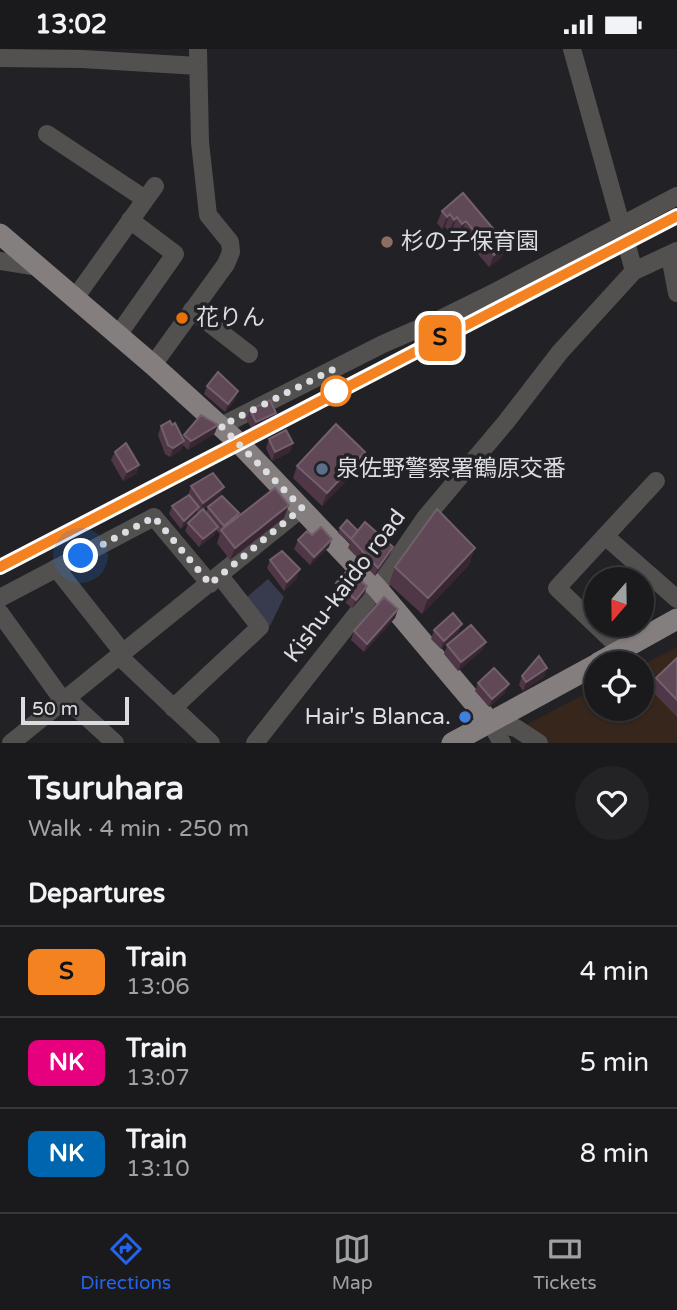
<!DOCTYPE html>
<html lang="en">
<head>
<meta charset="utf-8">
<style>
  :root { --surface:#1a1a1c; --page:#232325; --text:#f1f3f6; --muted:#9fa1a3; --line:#38383b; --accent:#2563eb }
  body { margin:0; font-family:"Varela Round","Noto Sans JP",sans-serif; background:var(--page); color:var(--text); height:100vh; display:flex; flex-direction:column; font-size:26px; white-space:nowrap }
  * { box-sizing:border-box; margin:0 }
  p { font-size:23px; color:var(--muted) }
  .icon { flex:none; width:38px; height:38px; fill:none; stroke:currentColor; stroke-width:2; stroke-linecap:round; stroke-linejoin:round }
  .map { position:relative; height:694px; overflow:hidden }
  .details { display:flex; flex-direction:column; background:var(--surface); flex:1 }
  .details>* { flex:none }
  .badge { padding:0 14px; border-radius:10px; font-size:24px; line-height:46px }
  .needle { width:46px; rotate:200deg }
  .controls { position:absolute; left:584px; top:518px; display:grid; gap:14px }
  .controls a { display:grid; place-items:center; width:70px; height:70px; border-radius:50%; background:var(--surface); box-shadow:0 2px 5px #0004,0 0 0 2px var(--line); font-size:35px }
  .scale { position:absolute; left:21px; bottom:18px; width:108px; box-sizing:border-box; padding-left:7px; border:4px solid #dcdde0; border-top:0; font-size:19px; line-height:24px; white-space:nowrap; color:#dcdde0; -webkit-text-stroke:5px #222226; paint-order:stroke }
  .you { position:absolute; width:35px; height:35px; margin:-18px; border:5px solid #fff; border-radius:50%; background:#1a73e8; box-shadow:0 0 0 10px #1a73e833 }
  .map>.badge { position:absolute; translate:-50% -50%; box-shadow:0 0 0 4px #fff }
  h2 { padding:0 28px; font-size:26px; line-height:63px }
  .round { display:grid; place-items:center; flex:none; width:74px; height:74px; border-radius:37px; background:var(--page) }
  .summary { display:flex; align-items:center; justify-content:space-between; height:119px; padding:0 28px }
  h1 { font-size:33px; font-weight:700; line-height:52px }
  ul { padding:0; list-style:none }
  li { display:flex; align-items:center; gap:21px; height:91px; padding:0 28px; border-top:2px solid var(--line) }
  li div { flex:1 }
  li b { display:block; font-size:26px }
  li em { font-style:normal }
  li .badge { min-width:77px; font-weight:700; text-align:center }
  .status { display:flex; justify-content:space-between; align-items:center; height:49px; padding:0 35px; background:var(--surface); direction:ltr }
  .status svg { height:19px; fill:currentColor }
  .menu { display:flex; justify-content:space-around; align-items:center; height:98px; border-top:2px solid var(--line); background:var(--surface); font-size:19px; color:var(--muted) }
  .menu a { display:grid; justify-items:center; gap:4px }
  .menu .selected { color:var(--accent) }
  .map>svg:first-child { display:block }
</style>
</head>
<body>
<div class="status"><b>13:02</b><svg viewBox="0 0 49 12"><path d="M0 12V9h3v3zM5 12V6h3v6zM10 12V3h3v9zM15 12V0h3v12zM26 1h20v11H26zM47 4h2v5h-2z"/></svg></div>
<div class="map">
<svg width="677" height="694" viewBox="0 0 677 694">
  <rect width="100%" height="100%" fill="#222226"/>
  <path fill="#36261c" d="M677,598V694H550L522,678L597,639V660H642V616Z"/>
  <path fill="#383a4e" d="M268,530L284,548L270,577L247,548Z"/>
  <g fill="none" stroke-linecap="round" stroke-linejoin="round">
    <path stroke="#535150" stroke-width="18" d="M572,0L634,222
      M0,9L82,10L198,17
      M47,85L145,150
      M670,207L677,244
      M0,212L39,218
      M75,249L155,137
      M192,261L249,305
      M118,286L175,205L130,171
      M153,316L226,215L231,203L230,193L208,166L200,93L198,0
      M221,377L383,295L436,272L497,242L677,147
      M605,487L677,550
      M56,519L124,605
      M0,549L154,468L210,535
      M0,564L64,653
      M622,601L557,539L656,432
      M120,608L211,694
      M67,650L115,694
      M173,659L260,578L220,527
      M490,673L516,679L539,694
      M490,673L502,694
      M11,694L302,459
      M255,694L377,539L425,469L506,373L560,303L634,222L677,202"/>
    <path stroke="#847e7e" stroke-width="21" d="M0,185L153,316L239,394L377,539L490,673
      M598,614L677,570
      M452,694L597,615"/>
    <path stroke="#a6a6aa" stroke-width="4.5" stroke-dasharray="3.5 7" stroke-linecap="butt" d="M0,517L677,167"/>
  </g>
  <path fill="#503747" d="M463,144L506,195L502,208L489,218L461,185L458,187L452,181L449,183L445,178L442,180L437,174L442,162Z
    M207,337L235,351L225,363L204,345Z
    M250,361L276,364L273,373L253,382L246,370Z
    M161,377L183,389L184,386L215,384L188,401L183,396L181,401L170,408L165,405L158,386Z
    M269,390L293,394L290,403L272,412L266,399Z
    M115,403L139,416L136,425L123,432L111,411Z
    M365,403L361,416L322,457L293,429L297,417Z
    M191,437L221,446L203,461L206,464L208,458L238,468L284,469L230,511L217,494L220,485L216,481L214,486L199,498L185,482L188,474L181,480L169,465L172,457L188,447Z
    M340,479L358,482L390,506L375,527L348,499L350,494L338,484Z
    M312,486L329,498L310,516L294,500L298,491Z
    M270,511L297,529L284,542L267,519Z
    M469,516L422,565L389,535L395,518Z
    M336,534L367,537L364,546L352,559L333,543Z
    M398,560L395,569L364,603L351,591L354,582Z
    M434,581L459,583L441,600L431,590Z
    M486,593L482,601L458,622L444,605L447,596Z
    M677,609V668L651,641L656,629Z
    M547,619L544,628L523,642L519,636L522,627Z
    M478,634L505,644L489,658L475,642Z"/>
  <path fill="#382733" d="M450,165L445,178L442,180L447,168Z
    M457,168L452,181L449,183L454,171Z
    M466,172L461,185L458,187L462,175Z
    M506,195L502,208L489,218L494,206Z
    M238,342L235,351L225,363L228,355Z
    M276,364L273,373L253,382L256,373Z
    M218,376L215,384L188,401L191,392Z
    M184,392L181,401L170,408L173,399Z
    M293,394L290,403L272,412L275,403Z
    M365,403L361,416L322,457L327,444Z
    M139,416L136,425L123,432L127,423Z
    M224,438L221,446L200,463L203,454Z
    M289,456L284,469L230,511L235,499Z
    M199,458L196,467L181,480L184,472Z
    M239,464L236,473L222,482L224,477Z
    M218,478L214,486L199,498L203,490Z
    M332,490L329,498L310,516L314,508Z
    M393,498L390,506L375,527L378,519Z
    M475,499L469,516L422,565L428,549Z
    M300,520L297,529L284,542L287,533Z
    M367,537L364,546L352,559L356,551Z
    M398,560L395,569L364,603L367,595Z
    M462,575L459,583L441,600L444,592Z
    M486,593L482,601L458,622L461,613Z
    M547,619L544,628L523,642L526,633Z
    M509,635L505,644L489,658L492,650Z"/>
  <path fill="#604857" stroke="#73606c" stroke-width="2" d="M463,144L506,195L494,206L466,172L462,175L457,168L454,171L450,165L447,168L442,162Z
    M218,323L238,342L228,355L207,337Z
    M270,351L276,364L256,373L250,361Z
    M201,366L218,376L191,392L184,386Z
    M170,372L172,376L175,374L184,392L173,399L168,396L161,377Z
    M336,375L365,403L327,444L297,417Z
    M286,381L293,394L275,403L269,390Z
    M126,394L139,416L127,423L115,403Z
    M213,424L224,438L203,454L191,437Z
    M275,439L289,456L235,499L221,481Z
    M189,446L199,458L184,472L172,457Z
    M222,447L239,464L224,477L208,458Z
    M203,460L218,478L203,490L188,474Z
    M437,460L475,499L428,549L395,518Z
    M347,471L358,482L351,490L340,479Z
    M365,473L393,498L378,519L351,490Z
    M321,478L332,490L314,508L298,491L307,482L312,486Z
    M282,502L300,520L287,533L270,511Z
    M348,521L367,537L356,551L336,534Z
    M384,548L398,560L367,595L354,582Z
    M453,564L462,575L444,592L434,581Z
    M471,576L486,593L461,613L447,596Z
    M539,607L547,619L526,633L522,627Z
    M677,609V651L656,629Z
    M494,619L509,635L492,650L478,634Z"/>
  <g fill="none" stroke-linecap="round" stroke-linejoin="round">
    <defs>
      <path id="line" d="M0,518L677,167"/>
    </defs>
    <use href="#line" stroke="#fff" stroke-width="16"/>
    <use href="#line" stroke="#f58220" stroke-width="10"/>
    <path stroke="#dcdde0" stroke-width="7" stroke-dasharray="0 12.6" d="M81,507L154,468L210,535L302,459L221,377L334,320L336,342"/>
  </g>
  <circle fill="#8d6e63" stroke="#222226" stroke-width="2.5" cx="387" cy="193" r="7"/>
  <circle fill="#e8710a" stroke="#222226" stroke-width="2.5" cx="182" cy="269" r="7"/>
  <circle fill="#fff" stroke="#f58220" stroke-width="3.5" cx="336" cy="342" r="14"/>
  <circle fill="#5c6f8a" stroke="#222226" stroke-width="2.5" cx="322" cy="420" r="7"/>
  <circle fill="#3f7fe0" stroke="#222226" stroke-width="2.5" cx="465" cy="668" r="7"/>
  <g text-anchor="middle" dominant-baseline="central" stroke-width="7" stroke-linejoin="round" paint-order="stroke">
    <g font-size="23" fill="#dcdde0" stroke="#222226" text-anchor="start">
      <text x="401" y="193">杉の子保育園</text>
      <text x="196" y="269">花りん</text>
      <text x="336" y="420">泉佐野警察署鶴原交番</text>
      <text x="451" y="668" text-anchor="end">Hair's Blanca.</text>
    </g>
    <g font-size="23" fill="#dcdde0" stroke="#222226">
      <text transform="translate(345 537) rotate(-53)">Kishu-kaido road</text>
    </g>
  </g>
</svg>
<div class="controls">
<a><svg class="needle" viewBox="-14 -14 28 28"><path d="M0-13l5 13h-10z" fill="#e53935"/><path d="M0 13l5-13h-10z" fill="#9fa1a3"/></svg></a>
<a><svg class="icon" aria-label="locate" viewBox="0 0 24 24"><circle cx="12" cy="12" r="6"/><path d="M12 2v4M12 18v4M2 12h4M18 12h4"/></svg></a>
</div>
<div class="scale">50 m</div>
<div class="you" style="left:81px;top:507px"></div>
<b class="badge" style="left:440px;top:289px;background:#f58220;color:#111">S</b>
</div>
<section class="details">
<div class="summary"><div><h1>Tsuruhara</h1><p>Walk · 4 min · 250 m</p></div><a class="round"><svg class="icon" aria-label="heart" viewBox="0 0 24 24"><path d="M12 20l-8-8c-3-5 5-10 8-4 3-6 11-1 8 4z"/></svg></a></div>
<h2>Departures</h2>
<ul>
<li><span class="badge" style="background:#f58220;color:#111">S</span><div><b>Train</b><p>13:06</p></div><em>4 min</em></li>
<li><span class="badge" style="background:#e6007e;color:#fff">NK</span><div><b>Train</b><p>13:07</p></div><em>5 min</em></li>
<li><span class="badge" style="background:#0065af;color:#fff">NK</span><div><b>Train</b><p>13:10</p></div><em>8 min</em></li>
</ul>
</section>
<nav class="menu">
<a class="selected"><svg class="icon" aria-label="directions" viewBox="0 0 24 24"><path d="M12 3l9 9-9 9-9-9zM9 14v-3h6M13 9l2 2-2 2"/></svg>Directions</a>
<a><svg class="icon" aria-label="map" viewBox="0 0 24 24"><path d="M3 6l6-2 6 2 6-2v14l-6 2-6-2-6 2zM9 4v14M15 6v14"/></svg>Map</a>
<a><svg class="icon" aria-label="tickets" viewBox="0 0 24 24"><path d="M3 7h18v10H3zM15 7v10"/></svg>Tickets</a>
</nav>
</body>
</html>
